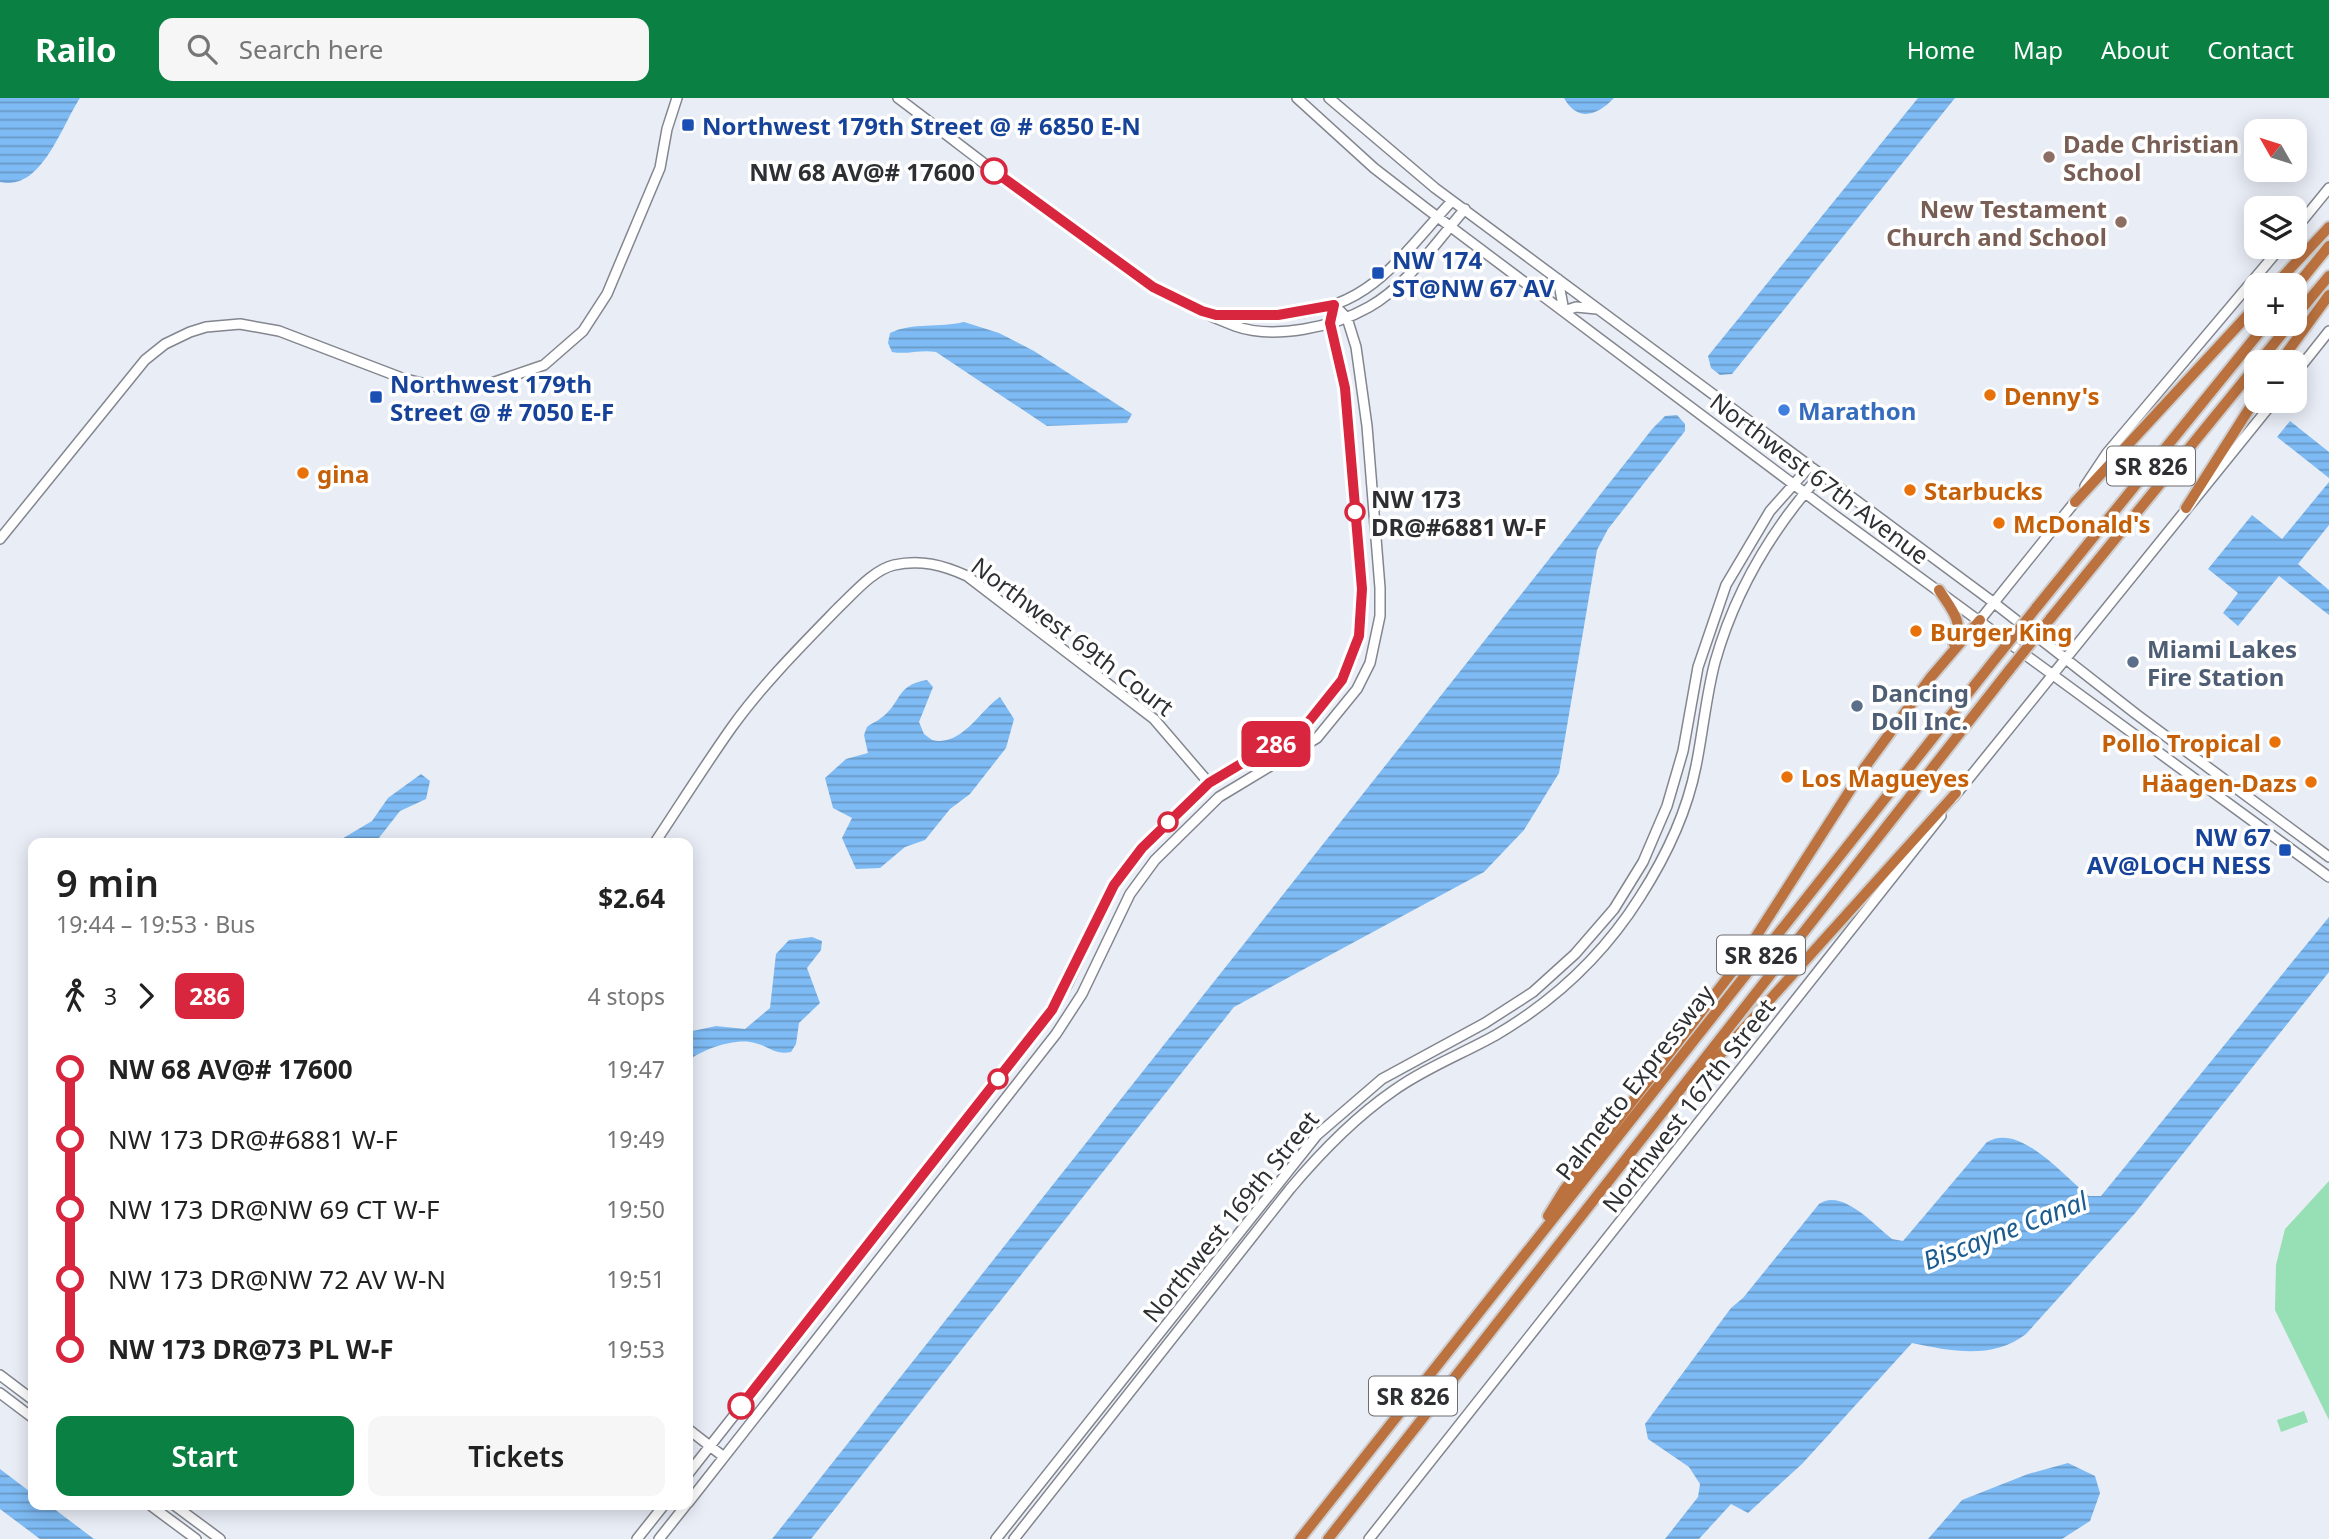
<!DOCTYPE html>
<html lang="en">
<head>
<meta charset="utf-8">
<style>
  :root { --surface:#fff; --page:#f6f6f6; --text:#222; --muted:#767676; --accent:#0b8043 }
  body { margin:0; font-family:"Noto Sans",sans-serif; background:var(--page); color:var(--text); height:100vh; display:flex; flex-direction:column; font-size:26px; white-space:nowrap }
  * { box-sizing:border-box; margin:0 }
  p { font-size:23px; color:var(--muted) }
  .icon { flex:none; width:38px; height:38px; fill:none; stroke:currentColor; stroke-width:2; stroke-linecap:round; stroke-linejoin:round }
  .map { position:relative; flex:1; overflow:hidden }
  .panel { position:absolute; left:28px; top:740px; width:665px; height:672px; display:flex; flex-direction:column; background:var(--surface); border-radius:14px; box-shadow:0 4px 18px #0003 }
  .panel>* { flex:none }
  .badge { padding:0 14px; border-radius:10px; font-size:24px; line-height:46px }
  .needle { width:46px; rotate:309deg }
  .tools { position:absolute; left:2244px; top:21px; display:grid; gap:14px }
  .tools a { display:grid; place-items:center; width:63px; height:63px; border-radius:14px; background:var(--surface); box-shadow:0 4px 18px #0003; font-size:35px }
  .map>.badge { position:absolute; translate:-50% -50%; box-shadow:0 0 0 4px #fff }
  .legs { display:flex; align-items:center; gap:10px; height:77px; padding:0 28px; font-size:23px }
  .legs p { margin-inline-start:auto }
  .overview { display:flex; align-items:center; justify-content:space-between; height:119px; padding:0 28px }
  h1 { font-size:38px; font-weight:600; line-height:52px }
  .button { display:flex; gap:14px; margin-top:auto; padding:14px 28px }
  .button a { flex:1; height:80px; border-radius:14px; background:var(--accent); color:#fff; font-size:28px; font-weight:600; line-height:80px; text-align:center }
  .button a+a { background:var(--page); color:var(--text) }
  ul { padding:0 28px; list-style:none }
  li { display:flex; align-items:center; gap:24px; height:70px; font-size:26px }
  li i { display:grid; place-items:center; width:10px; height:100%; margin:0 9px; background:currentColor }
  li i::after { content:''; width:18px; height:18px; margin:-9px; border:5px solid; border-radius:50%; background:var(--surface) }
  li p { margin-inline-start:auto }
  li:first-child i { background:linear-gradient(#0000 50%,currentColor 0) }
  li:last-child i { background:linear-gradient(currentColor 50%,#0000 0) }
  header { display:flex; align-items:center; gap:42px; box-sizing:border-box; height:98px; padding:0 35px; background:var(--accent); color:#fff }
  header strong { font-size:33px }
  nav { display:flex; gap:38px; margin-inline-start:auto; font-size:24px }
  .search { width:490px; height:63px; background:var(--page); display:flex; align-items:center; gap:18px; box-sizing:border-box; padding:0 24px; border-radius:14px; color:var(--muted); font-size:26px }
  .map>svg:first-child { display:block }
</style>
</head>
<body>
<header>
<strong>Railo</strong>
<div class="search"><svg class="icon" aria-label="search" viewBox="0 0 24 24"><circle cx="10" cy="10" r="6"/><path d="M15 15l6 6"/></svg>Search here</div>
<nav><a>Home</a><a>Map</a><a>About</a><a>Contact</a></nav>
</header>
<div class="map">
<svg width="2329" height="1441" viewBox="0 0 2329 1441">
  <defs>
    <pattern id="water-rules" width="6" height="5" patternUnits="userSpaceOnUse" patternTransform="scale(1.75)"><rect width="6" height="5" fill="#7ebbf4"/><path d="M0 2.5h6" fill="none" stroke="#6898c6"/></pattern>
  </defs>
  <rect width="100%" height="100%" fill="#e9edf6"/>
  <path fill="#97dfb5" d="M2329,1083V1322L2275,1212L2276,1167L2285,1131Z
    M2304,1313L2308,1324L2281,1334L2277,1322Z"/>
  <path fill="url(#water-rules)" d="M0,0H80C61,29 41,94 0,84Z
    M1564,0H1614C1598,17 1578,25 1564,0Z
    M1918,0H1955L1732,276L1720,277L1711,270L1708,258Z
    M964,224L999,235L1034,253L1132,316L1127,325L1047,328L936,254C921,251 907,257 892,254L888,245L890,235C913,224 939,230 964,224Z
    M1677,317L1685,326V333L1608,431L1597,452L1559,675L1524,732L1484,774L1234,909L811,1441H772L1653,330L1665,318Z
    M2290,323L2329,354V380L2277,339Z
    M2329,384V427L2298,466L2329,492V517L2279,478L2238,528L2223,515L2238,495L2208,471L2252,417L2282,441Z
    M927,582L933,589L919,624L924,636L932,642C962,649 979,613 1000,599L1014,621L1006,650L970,696L950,711L925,742L905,749L880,770L856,771L842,740L852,720L833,710L825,680L846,661L868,655L864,637L867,629C871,625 877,624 881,620C902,605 895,587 927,582Z
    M421,676L430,683L426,701L400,713L375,745H335L372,723L388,700Z
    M2329,819V874L2136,1114L2026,1236C1992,1262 1951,1253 1912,1245L1802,1366L1748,1415L1731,1406L1699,1441H1665L1698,1399L1700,1386L1689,1369L1648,1341L1645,1326L1731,1210L1743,1200L1819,1106C1842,1090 1874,1127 1892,1141L1903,1143L1987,1044C2020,1024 2063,1078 2089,1098H2101Z
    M812,839L822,843L821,852L807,870L820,905L799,925L796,946L791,954C774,958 767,946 750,944C732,941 701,952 688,963V934L716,928L745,931L770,910L776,856L789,842Z
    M2068,1365L2095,1378L2100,1395L2090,1423L2062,1441H1928L1962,1402L2028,1376Z
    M0,1371L33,1396V1407H49L94,1441H40L0,1411Z"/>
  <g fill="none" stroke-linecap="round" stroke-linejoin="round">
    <defs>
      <path id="secondary" d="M898,0C958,45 1016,91 1076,134C1127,171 1176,206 1235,228C1274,242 1334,229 1369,209C1408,187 1436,144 1465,111
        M1297,0L1374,70L1427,111L1833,416L2329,779
        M1329,0L1435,90L1993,504L2136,616L2329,759
        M2294,133L2329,90
        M1558,181L1564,213L1576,209L1597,211
        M1218,217C1238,215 1257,217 1278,217C1369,214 1396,163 1452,103
        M2294,277L2329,233
        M2085,388L2107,355L2281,149
        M0,441L145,262L165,246L190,234L206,229L240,226L279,233L402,280L445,291L480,289L544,267L583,233L607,196L660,70L667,31L677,0
        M1980,522L2078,400
        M1953,700L2274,303
        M654,746C680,707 705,667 732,629C763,586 802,547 839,509C854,495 873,472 894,467C920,461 943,467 967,478L1154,621L1209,685
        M0,1277L33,1302
        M0,1295L33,1320
        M688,1331L724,1359
        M688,1376L1042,925L1067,887L1114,787L1142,750L1209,685L1306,627L1342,582L1353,559L1362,517V491L1345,290L1330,225L1334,207
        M688,1405L1056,936L1082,896L1130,796L1155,762L1219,699L1317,640L1357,591L1370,565L1380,518V490L1367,328L1356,249L1347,220L1334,207
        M150,1407L196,1441
        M174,1407L220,1441
        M637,1441L664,1407
        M659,1441L686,1407
        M996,1441L1317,1037L1382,981L1485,925L1533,894L1575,856L1614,811L1643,764L1667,708L1683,653L1698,569L1726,487L1770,413L1810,368
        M1014,1441L1290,1091C1321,1054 1354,1020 1393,993C1425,970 1462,956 1496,937C1554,903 1604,856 1640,799C1665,760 1687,714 1696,668C1703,634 1706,598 1715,564C1735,493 1772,431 1821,376
        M1369,1441L1941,718"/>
      <path id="highway" d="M2275,187L2329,129
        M2294,191L2329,148
        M2294,220L2329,178
        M2259,264L2290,226
        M2280,264L2329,197
        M2075,404L2256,208
        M2186,410L2256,300
        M1939,492C1951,511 1965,524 1954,546
        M2036,510L2266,226
        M2050,521L2256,268
        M1698,975L1720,957L1956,695
        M1548,1118L1564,1092L1739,865L1865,669L1931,579L1980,522
        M1300,1441L1996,560
        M1328,1441L2010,571"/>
    </defs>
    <use href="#secondary" stroke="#83868e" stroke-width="12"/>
    <use href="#highway" stroke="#cdcdce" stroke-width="14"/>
    <use href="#secondary" stroke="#fff" stroke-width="9"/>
    <use href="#highway" stroke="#bb723f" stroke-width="10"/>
    <defs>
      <path id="highway-bridge" d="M1996,560L2036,510
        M2010,571L2050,521"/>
    </defs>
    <use href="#highway-bridge" stroke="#cdcdce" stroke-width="14" stroke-linecap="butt"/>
    <use href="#highway-bridge" stroke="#bb723f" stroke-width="10"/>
  </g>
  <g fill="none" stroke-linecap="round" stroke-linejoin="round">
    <defs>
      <path id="line-1" d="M741,1308L1052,912L1114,787L1142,750L1209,685L1306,627L1342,582L1359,538L1362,491L1345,290L1330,225L1334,207L1278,217H1216L1202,213L1153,189L994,73"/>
    </defs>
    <use href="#line-1" stroke="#fff" stroke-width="16"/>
    <use href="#line-1" stroke="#d7263d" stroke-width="10"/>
  </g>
  <g fill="#1a4fb4" stroke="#fff" stroke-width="2.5">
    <rect x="681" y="20" width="14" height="14" rx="3.5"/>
    <rect x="1371" y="168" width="14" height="14" rx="3.5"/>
    <rect x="369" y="292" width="14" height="14" rx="3.5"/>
    <rect x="2278" y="745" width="14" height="14" rx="3.5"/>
  </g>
  <g fill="#8d6e63" stroke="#fff" stroke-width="2.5">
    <circle cx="2049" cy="59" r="7"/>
    <circle cx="2121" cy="124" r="7"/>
  </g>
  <g fill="#fff" stroke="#d7263d" stroke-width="3.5">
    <circle cx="994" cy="73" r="12"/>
    <circle cx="1355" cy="414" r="9"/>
    <circle cx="1168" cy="724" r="9"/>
    <circle cx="998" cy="981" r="9"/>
    <circle cx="741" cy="1308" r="12"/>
  </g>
  <g fill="#e8710a" stroke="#fff" stroke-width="2.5">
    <circle cx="1990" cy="297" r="7"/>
    <circle cx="303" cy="375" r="7"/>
    <circle cx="1910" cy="392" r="7"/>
    <circle cx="1999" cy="425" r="7"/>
    <circle cx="1916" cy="533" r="7"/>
    <circle cx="2275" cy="644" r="7"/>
    <circle cx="1787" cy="679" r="7"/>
    <circle cx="2311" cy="684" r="7"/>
  </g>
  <circle fill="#3f7fe0" stroke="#fff" stroke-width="2.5" cx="1784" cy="312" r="7"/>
  <g fill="#5c6f8a" stroke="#fff" stroke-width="2.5">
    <circle cx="2133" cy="564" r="7"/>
    <circle cx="1857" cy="608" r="7"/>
  </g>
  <g text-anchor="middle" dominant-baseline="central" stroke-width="7" stroke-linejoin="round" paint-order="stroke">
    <g fill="#fff" stroke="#6d6d70" stroke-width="2">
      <rect x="2107" y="348.5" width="88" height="39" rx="5"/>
      <rect x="1717" y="837.5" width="88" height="39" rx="5"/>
      <rect x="1369" y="1278.5" width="88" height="39" rx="5"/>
    </g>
    <g font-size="23" font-weight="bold" fill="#2e2f32">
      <text x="2151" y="368">SR 826</text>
      <text x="1761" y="857">SR 826</text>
      <text x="1413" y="1298">SR 826</text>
    </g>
    <g font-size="24" font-weight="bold" fill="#164399" stroke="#fff" text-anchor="start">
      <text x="702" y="27">Northwest 179th Street @ # 6850 E-N</text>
      <text x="1392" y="161">NW 174<tspan x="1392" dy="28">ST@NW 67 AV</tspan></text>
      <text x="390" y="285">Northwest 179th<tspan x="390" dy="28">Street @ # 7050 E-F</tspan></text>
      <text x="2271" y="738" text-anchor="end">NW 67<tspan x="2271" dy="28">AV@LOCH NESS</tspan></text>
    </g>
    <g font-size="24" font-weight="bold" fill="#785e54" stroke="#fff" text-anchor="start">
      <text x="2063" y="45">Dade Christian<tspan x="2063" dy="28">School</tspan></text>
      <text x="2107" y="110" text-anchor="end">New Testament<tspan x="2107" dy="28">Church and School</tspan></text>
    </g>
    <g font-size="24" font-weight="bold" fill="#2e2f32" stroke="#fff" text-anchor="end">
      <text x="975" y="73">NW 68 AV@# 17600</text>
      <text x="1371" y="400" text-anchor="start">NW 173<tspan x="1371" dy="28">DR@#6881 W-F</tspan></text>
    </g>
    <g font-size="24" font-weight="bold" fill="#c56008" stroke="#fff" text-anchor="start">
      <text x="2004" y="297">Denny's</text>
      <text x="317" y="375">gina</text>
      <text x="1924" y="392">Starbucks</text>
      <text x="2013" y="425">McDonald's</text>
      <text x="1930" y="533">Burger King</text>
      <text x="2261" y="644" text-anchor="end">Pollo Tropical</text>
      <text x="1801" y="679">Los Magueyes</text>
      <text x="2297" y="684" text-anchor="end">Häagen-Dazs</text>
    </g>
    <g font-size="24" font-weight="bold" fill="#366cbe" stroke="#fff" text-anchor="start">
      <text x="1798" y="312">Marathon</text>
    </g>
    <g font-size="24" fill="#2e2f32" stroke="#fff">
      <text transform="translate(1820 380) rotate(37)">Northwest 67th Avenue</text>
      <text transform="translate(1073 538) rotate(37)">Northwest 69th Court</text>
      <text transform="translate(1634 984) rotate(-52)">Palmetto Expressway</text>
      <text transform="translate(1688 1007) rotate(-52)">Northwest 167th Street</text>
      <text transform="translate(1230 1118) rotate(-51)">Northwest 169th Street</text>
    </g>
    <g font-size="24" font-weight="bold" fill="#4e5e75" stroke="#fff" text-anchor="start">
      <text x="2147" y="550">Miami Lakes<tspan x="2147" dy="28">Fire Station</tspan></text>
      <text x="1871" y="594">Dancing<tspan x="1871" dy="28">Doll Inc.</tspan></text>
    </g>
    <g font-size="26" font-style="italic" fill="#1a5b90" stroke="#fff">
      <text transform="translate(2005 1132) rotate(-21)">Biscayne Canal</text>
    </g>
  </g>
</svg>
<div class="tools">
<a><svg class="needle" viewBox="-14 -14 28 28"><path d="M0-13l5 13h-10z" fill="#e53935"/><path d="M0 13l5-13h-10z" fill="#767676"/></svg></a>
<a><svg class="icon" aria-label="layers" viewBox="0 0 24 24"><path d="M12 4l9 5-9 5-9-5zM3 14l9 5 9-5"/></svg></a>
<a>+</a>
<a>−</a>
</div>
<b class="badge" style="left:1276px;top:646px;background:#d7263d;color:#fff">286</b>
<section class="panel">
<div class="overview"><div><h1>9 min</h1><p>19:44 – 19:53 · Bus</p></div><b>$2.64</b></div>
<div class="legs"><svg class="icon" aria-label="walk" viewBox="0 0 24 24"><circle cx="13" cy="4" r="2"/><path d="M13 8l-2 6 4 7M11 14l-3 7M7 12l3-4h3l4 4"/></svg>3<svg class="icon" aria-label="forward" viewBox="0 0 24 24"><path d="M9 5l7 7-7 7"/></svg><b class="badge" style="background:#d7263d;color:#fff">286</b><p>4 stops</p></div>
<ul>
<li><i style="color:#d7263d"></i><b>NW 68 AV@# 17600</b><p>19:47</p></li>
<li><i style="color:#d7263d"></i><span>NW 173 DR@#6881 W-F</span><p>19:49</p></li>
<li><i style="color:#d7263d"></i><span>NW 173 DR@NW 69 CT W-F</span><p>19:50</p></li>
<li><i style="color:#d7263d"></i><span>NW 173 DR@NW 72 AV W-N</span><p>19:51</p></li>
<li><i style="color:#d7263d"></i><b>NW 173 DR@73 PL W-F</b><p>19:53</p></li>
</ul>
<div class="button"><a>Start</a><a>Tickets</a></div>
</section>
</div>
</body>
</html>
